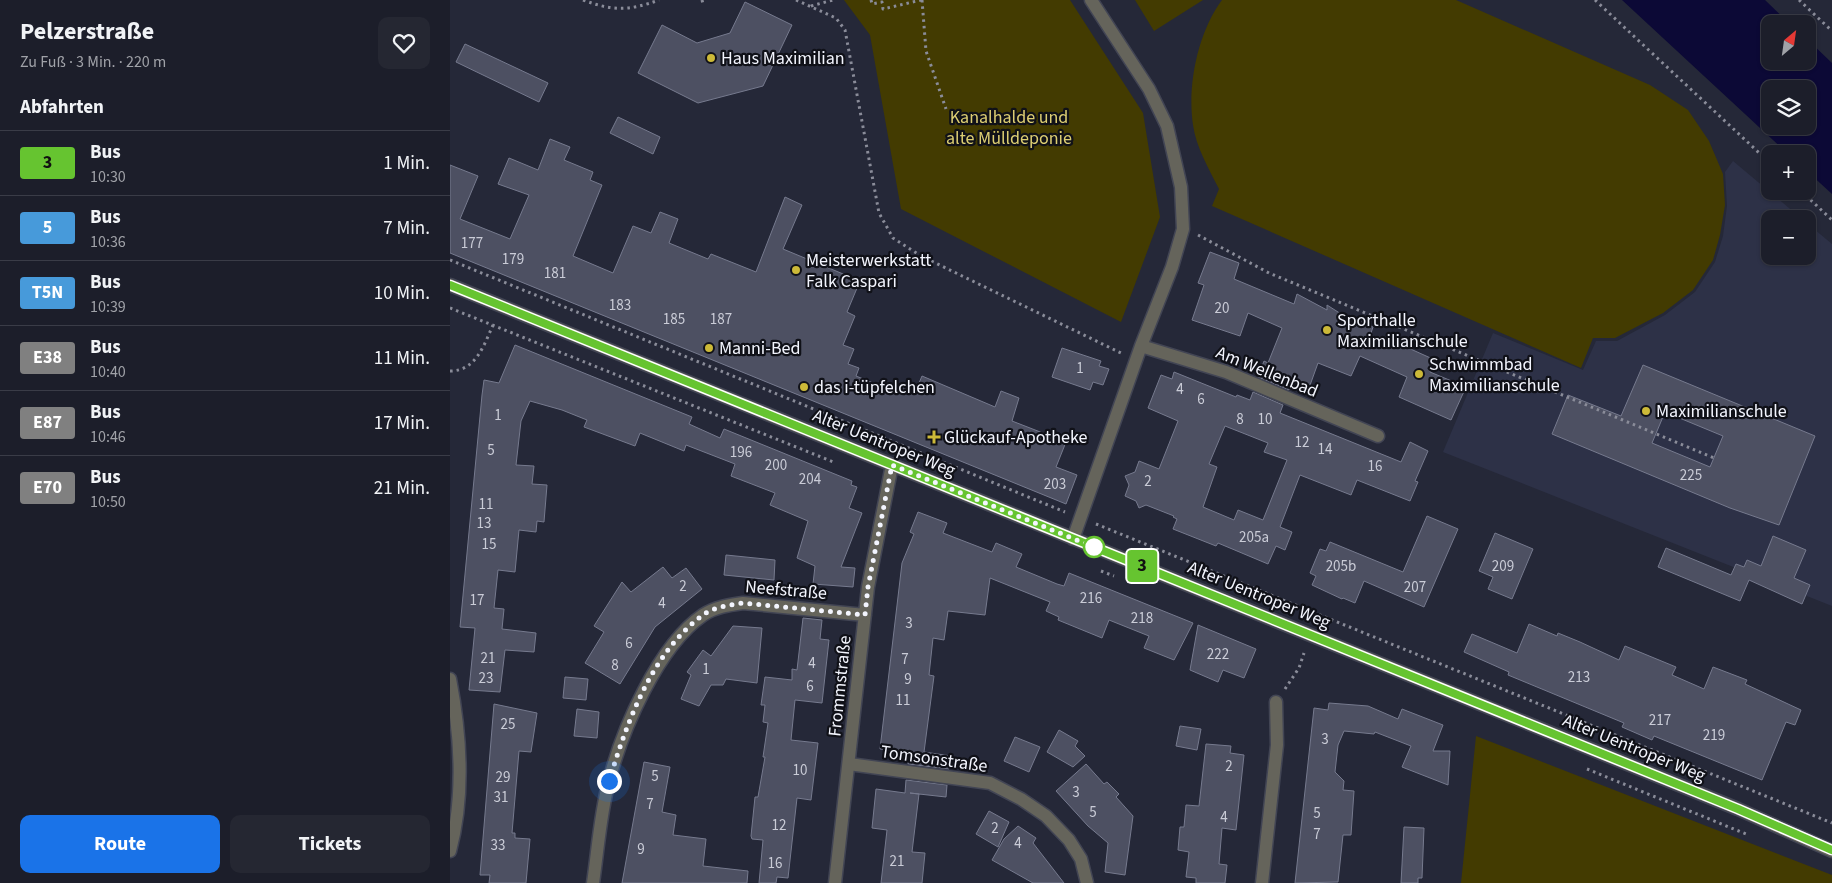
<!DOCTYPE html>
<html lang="de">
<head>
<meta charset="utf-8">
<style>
  :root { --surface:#1c1e2a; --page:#252732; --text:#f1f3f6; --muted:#a0a2a8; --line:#3a3c47; --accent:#1a73e8 }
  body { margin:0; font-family:"Source Sans 3",sans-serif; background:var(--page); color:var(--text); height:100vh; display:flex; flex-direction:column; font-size:19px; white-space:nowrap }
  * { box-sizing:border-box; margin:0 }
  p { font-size:16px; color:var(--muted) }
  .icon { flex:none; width:28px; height:28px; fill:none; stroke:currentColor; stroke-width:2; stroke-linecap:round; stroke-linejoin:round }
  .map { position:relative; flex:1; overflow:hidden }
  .side { display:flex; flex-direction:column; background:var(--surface); width:450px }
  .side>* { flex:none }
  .badge { padding:0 10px; border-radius:4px; font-size:18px; line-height:32px }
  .needle { width:32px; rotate:29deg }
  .controls { position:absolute; left:1311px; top:15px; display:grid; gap:10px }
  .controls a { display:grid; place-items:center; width:55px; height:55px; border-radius:10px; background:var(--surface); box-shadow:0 1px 4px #0004,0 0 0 1px var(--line); font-size:25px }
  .you { position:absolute; width:25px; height:25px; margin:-12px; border:4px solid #fff; border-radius:50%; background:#1a73e8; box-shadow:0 0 0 8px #1a73e833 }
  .map>.badge { position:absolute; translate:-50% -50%; box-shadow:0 0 0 2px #fff }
  h2 { padding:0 20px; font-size:19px; line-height:45px }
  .round { display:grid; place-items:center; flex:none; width:52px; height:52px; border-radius:10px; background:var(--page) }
  .head { display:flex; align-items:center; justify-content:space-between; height:85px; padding:0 20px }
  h1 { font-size:24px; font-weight:700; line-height:38px }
  .cta { display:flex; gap:10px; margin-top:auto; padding:10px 20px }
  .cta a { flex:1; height:58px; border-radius:10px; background:var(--accent); color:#fff; font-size:20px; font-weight:700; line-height:58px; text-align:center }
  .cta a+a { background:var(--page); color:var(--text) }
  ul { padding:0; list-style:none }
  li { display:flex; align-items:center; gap:15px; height:65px; padding:0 20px; border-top:1px solid var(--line) }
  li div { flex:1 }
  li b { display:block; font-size:19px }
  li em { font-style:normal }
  li .badge { min-width:55px; font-weight:700; text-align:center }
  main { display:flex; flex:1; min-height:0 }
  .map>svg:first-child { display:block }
</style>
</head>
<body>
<main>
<section class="side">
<div class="head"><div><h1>Pelzerstraße</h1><p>Zu Fuß · 3 Min. · 220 m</p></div><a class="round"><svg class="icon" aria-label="heart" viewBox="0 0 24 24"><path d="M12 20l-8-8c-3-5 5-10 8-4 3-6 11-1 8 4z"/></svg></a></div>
<h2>Abfahrten</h2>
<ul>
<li><span class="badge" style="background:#66c430;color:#111">3</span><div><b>Bus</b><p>10:30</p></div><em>1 Min.</em></li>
<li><span class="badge" style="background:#479ada;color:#fff">5</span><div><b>Bus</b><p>10:36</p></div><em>7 Min.</em></li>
<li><span class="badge" style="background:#479ada;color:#fff">T5N</span><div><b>Bus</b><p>10:39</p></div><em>10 Min.</em></li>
<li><span class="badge" style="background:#808080;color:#fff">E38</span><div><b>Bus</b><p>10:40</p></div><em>11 Min.</em></li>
<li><span class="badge" style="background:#808080;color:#fff">E87</span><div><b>Bus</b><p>10:46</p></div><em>17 Min.</em></li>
<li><span class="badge" style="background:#808080;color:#fff">E70</span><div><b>Bus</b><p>10:50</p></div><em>21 Min.</em></li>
</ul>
<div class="cta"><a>Route</a><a>Tickets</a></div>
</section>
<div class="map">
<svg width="1382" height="883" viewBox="0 0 1382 883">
  <rect width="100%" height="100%" fill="#252838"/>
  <path fill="#2d3147" d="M1283,161L1352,219H1320V256H1358V224L1382,244V606L993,452L1043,333L1133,370L1146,341H1167L1215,315L1245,292L1265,262L1273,236L1277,206L1275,172Z"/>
  <path fill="#433b01" d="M394,0H620L693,113L710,217L671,322L451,209L420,35Z
    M685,0H753L704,31Z
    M772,0H1006L1200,85L1238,110L1259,141L1273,174L1275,205L1270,235L1263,260L1243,290L1213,313L1165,338H1143L1131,368L762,206L769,189C759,169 746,147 743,125C737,85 748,32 772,0Z
    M1026,736L1382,875V883H1011Z"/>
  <path fill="#0c0936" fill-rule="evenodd" d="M1172,0H1315L1340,24H1320V61H1358V40L1382,63V194L1358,172V154H1338ZM1320,89H1358V126H1320Z"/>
  <path fill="#4d5062" stroke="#767a8e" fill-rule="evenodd" d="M295,2L342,25L313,86L248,103L188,73L212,25L247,43L280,33Z
    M15,44L98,83L89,102L6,62Z
    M168,117L210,137L203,154L160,133Z
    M100,139L120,147L114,160L143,172L140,180L152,185L123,256L163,273L183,226L201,233L210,212L228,219L219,243L258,259L261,254L306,272L335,197L352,205L333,249L410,281L397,312L405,316L393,345L404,349L398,364L409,368L406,376L443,391L444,388L448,390L450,384L466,390L472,376L545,407L551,391L569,398L562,421L616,442L606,467L627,475L616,504L0,253V165L28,176L10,219L60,239L79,195L48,184L59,158L88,170Z
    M760,252L789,263L784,279L844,304L847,294L877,310V305L899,319L912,321L923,327L920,336L938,338L937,341L945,342L985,360L980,372L1016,387L1001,420L949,397L957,377L910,356L901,376L868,363L859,388L842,382L839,390L808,377L814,361L818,363L832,328L798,313L790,336L742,320L754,285L748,283Z
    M65,345L242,417L239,424L270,438L274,429L402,481L401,485L407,487L399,508L412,513L391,567L405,568L403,587L363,584L365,566L347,558L358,521L320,505L325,493L281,476L285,464L236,445L234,451L190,433L185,446L134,427L137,420L112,410L80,401L71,421L66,465L84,466L82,484L97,485L94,522L87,521L86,532L69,530L65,572L48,570L44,608L54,609L52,629L86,633L84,652L55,650L50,692L19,690L25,628L10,627L32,395L34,380L49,383Z
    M612,348L651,361L649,366L659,369L653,385L643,382L640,390L602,377Z
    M1193,365L1365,436L1329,525L1280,508L1102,434L1118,395L1171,416ZM1215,412L1273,436L1260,467L1202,443Z
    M724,372L786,397L787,395L800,400L803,392L833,405L830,413L951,462L960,442L978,451L965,481L968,482L960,501L907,480L901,495L850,475L830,527L842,532L835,550L826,546L818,564L768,543L766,546L723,529L727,519L723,517L724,516L696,505L689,508L686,501L675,496L679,485L675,476L685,472L689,461L709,469L728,421L698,408L711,375L722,379ZM775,426L818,443L814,452L837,460L813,520L788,510L784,520L753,507L767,467L759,464Z
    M468,512L497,523L493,533L542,552L546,543L572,554L566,567L607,584L614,586L619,573L743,623L724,660L694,648L699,636L659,620L652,638L608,620L609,617L596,611L600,602L540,578L535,615L498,611L494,640L483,638L479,675L484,676L474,752L501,756L499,769L458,764L459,752L430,749L452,563L464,534L460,532Z
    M977,516L1008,529L974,607L914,581L905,603L893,598L892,599L862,585L866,576L860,573L870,549L876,551L880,542L953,572Z
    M1045,533L1083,549L1062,599L1038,589L1043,577L1029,571Z
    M1323,536L1356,550L1344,578L1360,585L1352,604L1299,580L1290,601L1208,567L1216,548L1281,575L1286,564L1294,567L1297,560L1311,566Z
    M276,555L325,560L324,580L274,575Z
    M213,567L222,578L236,568L252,589L205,627L170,684L135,663L154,632L144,626L172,582L181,592Z
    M353,618L372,620L370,639L379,640L372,703L345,700L341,740L368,743L361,800L347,798L338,878L327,877L326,883H309L313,840L302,839L301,836L305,797H308L315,757H313L318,723L313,722L315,705H311L315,677L342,680V669L347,670Z
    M1079,624L1107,636L1108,633L1130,642L1169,660L1175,646L1226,667L1222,675L1254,689L1263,667L1297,680L1295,684L1351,710L1345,725L1336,722L1312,780L1204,736L1202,740L1172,727L1174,723L1058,675L1059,672L1014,652L1022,634L1067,653Z
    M748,625L806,649L794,678L773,670L768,682L740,670Z
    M283,626L312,628L307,683L276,679L273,685H261L249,706L231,699L241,675L237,672L253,650L261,656Z
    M115,677L138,679L136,700L113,698Z
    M879,703L918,706L948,719L952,709L993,725L983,751H1000L998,785L952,767L961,746L925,732L924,734L894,731L888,745L885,772L894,781L893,790L904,791L901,835H893L888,882L845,883L864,708L878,710Z
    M44,704L87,713L81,752L69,751L62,833H65V838L80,839L76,883H39L40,875H30Z
    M127,709L149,712L147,738L124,736Z
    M730,726L751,729L747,750L726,746Z
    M609,730L628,741L625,746L635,756L623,767L597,752Z
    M565,737L590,747L579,772L554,761Z
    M756,744L781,746L780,753L794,755L786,830L772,828L769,864L777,865L775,883H746V878L736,877L739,852L728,850L730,827H734L736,805L749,806Z
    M194,762L220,767L212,812L226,815L223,835L256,839L253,866L298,871L297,883H172Z
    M636,764L654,784L657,782L669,794L666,797L683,816L675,875L655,872L658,843L638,826L606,791Z
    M456,780L497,785L496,797L460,793L469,794L462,852L475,853L472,883H431L437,830L422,828L426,789L455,793Z
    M539,811L559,822L548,847L526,834Z
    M568,826L586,838L583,843L614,883H583L542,860L554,839Z
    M954,827L974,828L972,878H968V883H951Z"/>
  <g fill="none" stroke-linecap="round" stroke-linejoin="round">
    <defs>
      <path id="minor" d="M0,285L1288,809L1382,851
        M691,346L776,372L928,436
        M623,539L691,346L722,267L733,229L731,187L717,126L699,89L641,0
        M0,679C11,736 15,795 0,851
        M399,764L540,783L571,799L596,816L619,840L631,859L637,883
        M143,883C148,849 150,815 159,781C172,730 208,646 253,615C265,607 279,605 293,603L415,615
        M385,883L418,587L442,465
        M812,883L827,745L826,702"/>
    </defs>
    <use href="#minor" stroke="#424554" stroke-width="15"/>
    <path stroke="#8a8c99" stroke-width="3" stroke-dasharray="2.5 4" stroke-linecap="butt" d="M133,0C162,11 179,11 209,0
      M252,0L253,4
      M346,0L386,18L395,30L429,213L443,238L471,256L671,353
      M421,0L422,4L432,2L433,9L471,0
      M472,0L476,51L496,109
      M1145,0L1320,163
      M1349,0L1382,31
      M361,6L383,0
      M1351,191L1382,220
      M748,235L819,273L1264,458
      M0,260L615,512
      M0,308L386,463
      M0,371C26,371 34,345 43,325
      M646,524L1382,823
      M651,571L664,576
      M835,689L849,668L854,653
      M1137,769L1296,834"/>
    <use href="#minor" stroke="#65645b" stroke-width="12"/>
  </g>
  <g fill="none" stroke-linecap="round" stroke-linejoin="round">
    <defs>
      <path id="line" d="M0,285L1288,809L1382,850"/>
    </defs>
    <use href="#line" stroke="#fff" stroke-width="11"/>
    <use href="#line" stroke="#66c430" stroke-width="8"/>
    <path stroke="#f3f5fe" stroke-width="5" stroke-dasharray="0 9" d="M159,781C177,723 201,653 253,615C264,607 279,605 293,603L415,615L418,587L442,465L644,547"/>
  </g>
  <g fill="#ccb938" stroke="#101118" stroke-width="2">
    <circle cx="261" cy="58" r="5"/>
    <circle cx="346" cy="270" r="5"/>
    <circle cx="877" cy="330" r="5"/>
    <circle cx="259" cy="348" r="5"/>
    <circle cx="969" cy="374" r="5"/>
    <circle cx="354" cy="387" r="5"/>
    <circle cx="1196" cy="411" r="5"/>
    <path d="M481.5 429.5h5v5h5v5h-5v5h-5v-5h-5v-5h5z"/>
  </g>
  <circle fill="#fff" stroke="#66c430" stroke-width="2.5" cx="644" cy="547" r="10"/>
  <g text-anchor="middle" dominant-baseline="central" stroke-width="4.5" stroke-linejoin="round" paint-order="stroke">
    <g font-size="15" fill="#caccd7">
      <text x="22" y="243">177</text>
      <text x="63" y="259">179</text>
      <text x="105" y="273">181</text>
      <text x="170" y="305">183</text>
      <text x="772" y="308">20</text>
      <text x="224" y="319">185</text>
      <text x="271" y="319">187</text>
      <text x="630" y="368">1</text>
      <text x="730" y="389">4</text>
      <text x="751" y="399">6</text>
      <text x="48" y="415">1</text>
      <text x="790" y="419">8</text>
      <text x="815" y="419">10</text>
      <text x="852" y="442">12</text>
      <text x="875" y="449">14</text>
      <text x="41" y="450">5</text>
      <text x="291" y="452">196</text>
      <text x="326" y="465">200</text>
      <text x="925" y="466">16</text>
      <text x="1241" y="475">225</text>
      <text x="360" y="479">204</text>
      <text x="698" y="481">2</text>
      <text x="605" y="484">203</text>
      <text x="36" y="504">11</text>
      <text x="34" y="523">13</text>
      <text x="804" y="537">205a</text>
      <text x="39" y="544">15</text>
      <text x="891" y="566">205b</text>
      <text x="1053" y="566">209</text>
      <text x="233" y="586">2</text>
      <text x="965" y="587">207</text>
      <text x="641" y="598">216</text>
      <text x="27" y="600">17</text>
      <text x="212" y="603">4</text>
      <text x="692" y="618">218</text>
      <text x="459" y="623">3</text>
      <text x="179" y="643">6</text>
      <text x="768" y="654">222</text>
      <text x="38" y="658">21</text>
      <text x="455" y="659">7</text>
      <text x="362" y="663">4</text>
      <text x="165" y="665">8</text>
      <text x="256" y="669">1</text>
      <text x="1129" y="677">213</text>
      <text x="36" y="678">23</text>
      <text x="458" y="679">9</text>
      <text x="360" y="686">6</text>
      <text x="453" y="700">11</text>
      <text x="1210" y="720">217</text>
      <text x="58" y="724">25</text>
      <text x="1264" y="735">219</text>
      <text x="875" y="739">3</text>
      <text x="779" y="766">2</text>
      <text x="350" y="770">10</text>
      <text x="205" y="776">5</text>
      <text x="53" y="777">29</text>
      <text x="626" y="792">3</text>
      <text x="51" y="797">31</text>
      <text x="200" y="804">7</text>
      <text x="643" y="812">5</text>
      <text x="867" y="813">5</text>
      <text x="774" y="817">4</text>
      <text x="329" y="825">12</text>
      <text x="545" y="828">2</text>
      <text x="867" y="834">7</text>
      <text x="568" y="843">4</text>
      <text x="48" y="845">33</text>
      <text x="191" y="849">9</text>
      <text x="447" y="861">21</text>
      <text x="325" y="863">16</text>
    </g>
    <g font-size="18" fill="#f3f5fe" stroke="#101118" text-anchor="start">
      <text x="271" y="58">Haus Maximilian</text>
      <text x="356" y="260">Meisterwerkstatt<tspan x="356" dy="21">Falk Caspari</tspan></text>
      <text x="887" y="320">Sporthalle<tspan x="887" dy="21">Maximilianschule</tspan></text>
      <text x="269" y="348">Manni-Bed</text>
      <text x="979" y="364">Schwimmbad<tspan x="979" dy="21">Maximilianschule</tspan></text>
      <text x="364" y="387">das i-tüpfelchen</text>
      <text x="1206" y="411">Maximilianschule</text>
      <text x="494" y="437">Glückauf-Apotheke</text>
    </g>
    <g font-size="18" fill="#ddce72" stroke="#101118">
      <text x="559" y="117">Kanalhalde und<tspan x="559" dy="21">alte Mülldeponie</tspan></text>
    </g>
    <g font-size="18" fill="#f3f5fe" stroke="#101118">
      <text transform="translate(817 372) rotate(22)">Am Wellenbad</text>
      <text transform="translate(434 443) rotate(22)">Alter Uentroper Weg</text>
      <text transform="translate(336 590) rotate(5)">Neefstraße</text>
      <text transform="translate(809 595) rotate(22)">Alter Uentroper Weg</text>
      <text transform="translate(390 686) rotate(-84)">Frommstraße</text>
      <text transform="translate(1184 748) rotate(22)">Alter Uentroper Weg</text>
      <text transform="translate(484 759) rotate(8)">Tomsonstraße</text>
    </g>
  </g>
</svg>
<div class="controls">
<a><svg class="needle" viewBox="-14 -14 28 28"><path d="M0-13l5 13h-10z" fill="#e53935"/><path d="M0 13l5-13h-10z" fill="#a0a2a8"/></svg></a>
<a><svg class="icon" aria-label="layers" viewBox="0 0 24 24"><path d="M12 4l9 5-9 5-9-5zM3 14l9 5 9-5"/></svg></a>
<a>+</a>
<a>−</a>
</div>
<div class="you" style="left:159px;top:781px"></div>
<b class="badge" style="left:692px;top:566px;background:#66c430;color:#111">3</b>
</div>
</main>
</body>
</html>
